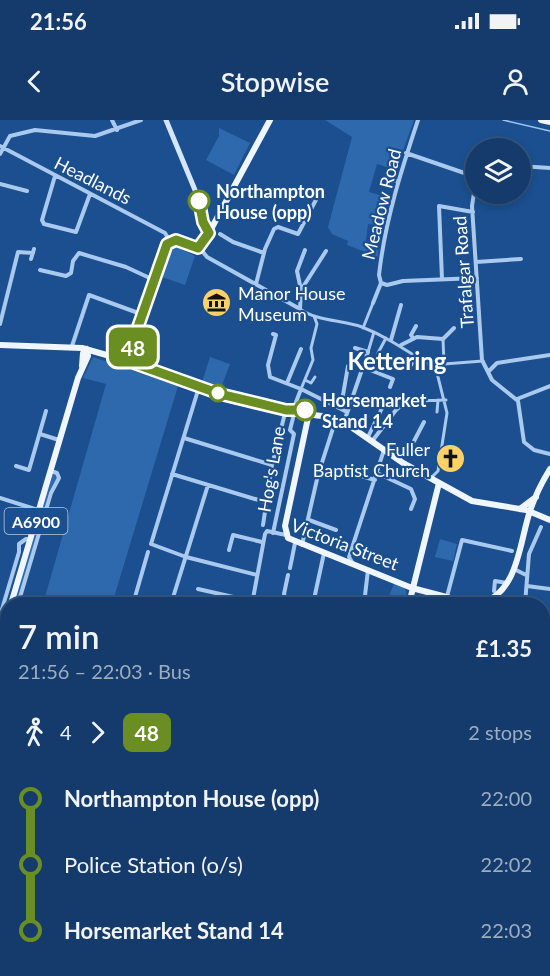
<!DOCTYPE html>
<html lang="en">
<head>
<meta charset="utf-8">
<style>
  :root { --surface:#143b6b; --page:#1d4271; --text:#f1f3f6; --muted:#9dadc1; --line:#33557e }
  body { margin:0; font-family:Lato,sans-serif; background:var(--page); color:var(--text); height:100vh; display:flex; flex-direction:column; font-size:22px; white-space:nowrap }
  * { box-sizing:border-box; margin:0 }
  p { font-size:20px; color:var(--muted) }
  .icon { flex:none; width:33px; height:33px; fill:none; stroke:currentColor; stroke-width:2; stroke-linecap:round; stroke-linejoin:round }
  .map { position:relative; flex:1; overflow:hidden }
  .details { position:absolute; left:0px; top:477px; width:550px; height:380px; display:flex; flex-direction:column; background:var(--surface); border-radius:24px 24px 0 0; box-shadow:0 3px 9px #0003,0 0 0 2px var(--line) }
  .details>* { flex:none }
  .badge { padding:0 12px; border-radius:9px; font-size:21px; line-height:39px }
  .buttons { position:absolute; left:465px; top:18px; display:grid; gap:12px }
  .buttons a { display:grid; place-items:center; width:66px; height:66px; border-radius:50%; background:var(--surface); box-shadow:0 3px 9px #0003,0 0 0 2px var(--line); font-size:30px }
  .map>.badge { position:absolute; translate:-50% -50%; box-shadow:0 0 0 3px #fff }
  .legs { display:flex; align-items:center; gap:9px; height:66px; padding:0 18px; font-size:20px }
  .legs p { margin-inline-start:auto }
  .overview { display:flex; align-items:center; justify-content:space-between; height:102px; padding:0 18px }
  h1 { font-size:33px; font-weight:600; line-height:45px }
  ul { padding:0 18px; list-style:none }
  li { display:flex; align-items:center; gap:21px; height:66px; font-size:22px }
  li i { display:grid; place-items:center; width:9px; height:100%; margin:0 8px; background:currentColor }
  li i::after { content:''; width:15px; height:15px; margin:-8px; border:4px solid; border-radius:50%; background:var(--surface) }
  li p { margin-inline-start:auto }
  li:first-child i { background:linear-gradient(#0000 50%,currentColor 0) }
  li:last-child i { background:linear-gradient(currentColor 50%,#0000 0) }
  .status { display:flex; justify-content:space-between; align-items:center; height:42px; padding:0 30px; background:var(--surface); direction:ltr }
  .status svg { height:16px; fill:currentColor }
  header { display:flex; justify-content:space-between; align-items:center; height:78px; padding:0 18px; background:var(--surface); font-size:27px; font-weight:600 }
  .map>svg:first-child { display:block }
</style>
</head>
<body>
<div class="status"><b>21:56</b><svg viewBox="0 0 49 12"><path d="M0 12V9h3v3zM5 12V6h3v6zM10 12V3h3v9zM15 12V0h3v12zM26 1h20v11H26zM47 4h2v5h-2z"/></svg></div>
<header><svg class="icon" aria-label="back" viewBox="0 0 24 24"><path d="M15 5l-7 7 7 7"/></svg>Stopwise<svg class="icon" aria-label="person" viewBox="0 0 24 24"><circle cx="12" cy="8" r="4"/><path d="M4 21q1-7 8-7t8 7"/></svg></header>
<div class="map">
<svg width="550" height="856" viewBox="0 0 550 856">
  <rect width="100%" height="100%" fill="#1b4f8f"/>
  <path fill="#2e69ad" d="M325,0H414L396,50L377,44L369,72L389,78L382,106L368,104L366,121L379,123L378,137L347,125L348,121L332,114L328,107L352,17Z
    M219,8L250,23L234,55L206,40L219,16Z
    M175,126L195,136L185,165L159,156L169,129Z
    M93,237L178,266L112,484H43L106,264L83,258Z
    M210,237L230,244L221,268L202,262Z
    M52,354H56L57,358L49,372L17,484H14Z
    M440,419L457,424L453,441L435,437Z
    M395,461C407,469 408,471 405,484L387,481Z"/>
  <g fill="none" stroke-linecap="round" stroke-linejoin="round">
    <path stroke="#9cc4f0" stroke-width="1.5" d="M503,0L550,11"/>
    <path stroke="#a9c9ee" stroke-width="3" d="M300,189C316,201 342,200 362,207C390,218 411,234 436,249
      M363,208L373,183
      M443,219L444,244
      M368,232L374,212
      M378,233L386,218
      M409,248L418,237
      M436,249L444,244L483,241
      M305,260L311,263L315,257
      M301,269L313,240L311,228L317,204L314,196
      M414,281L446,280
      M437,292L438,280
      M432,357L438,351L447,293L436,249"/>
    <path stroke="#a9c9ee" stroke-width="4" d="M112,0L117,10
      M0,26L165,113L170,121
      M406,33L476,57
      M0,34L10,16L35,10L95,16L141,0
      M520,46L550,48
      M55,56L42,100L44,104L76,112L90,74
      M384,58L397,61
      M476,60L472,86L482,240L492,260L518,281L524,322L534,330L550,334
      M0,64L27,71
      M220,114L233,122L264,133
      M199,127L207,137L300,189L301,170L326,131
      M31,139L34,129
      M476,142L521,139
      M40,150L66,156L71,153L73,141L79,133L126,147L154,160
      M442,159L439,86L473,92
      M381,163L387,165L403,161L477,158
      M256,164L265,129L274,109L278,107L298,114L319,74
      M301,170L297,151L305,130
      M373,183L381,163L379,155C385,101 401,51 418,0
      M0,204L18,132L33,133
      M273,214L276,215L268,245L270,257L301,269L347,292
      M413,218L411,215L416,206
      M391,220L401,185
      M401,225L417,217L443,219L454,208
      M72,226L89,175L141,194
      M365,248L393,259L390,267
      M489,251L497,243L550,235
      M287,263L301,229
      M199,267L151,424L186,437L257,455
      M517,279L550,266
      M337,287L343,275L348,246
      M293,290L301,269
      M344,302L368,232L355,228
      M40,314L59,320
      M368,317L382,288
      M184,318L272,345
      M373,320L396,290L408,280L414,281
      M398,340L413,323L424,302
      M16,346L29,350L46,291
      M344,351L375,360
      M377,353L411,369L415,379L411,389
      M172,354L265,382
      M0,378L38,390
      M309,400L336,410
      M263,405L272,345L286,289
      M273,413L294,314L290,310L295,290
      M302,425L318,355L336,299
      M229,430L233,415L262,422
      M352,442L349,437L384,330
      M290,448L295,423
      M514,449L526,455
      M527,466L550,469
      M198,469L251,481
      M494,471L495,461L507,463
      M286,480L284,474L288,455
      M18,484L51,373L59,358L57,353L51,351
      M133,484L148,432
      M171,484L208,365
      M252,484L265,414L267,411L286,415
      M282,484L290,479L320,484
      M313,484L324,433
      M364,484L368,450
      M445,484L462,420L512,431
      M525,484L529,434L541,407
      M0,496L19,432V424L26,419L30,420
      M543,580L550,581
      M0,614L8,605
      M543,617H550
      M0,622L8,627
      M0,673L8,683
      M546,692L550,656
      M0,748L8,753
      M543,793L550,789
      M0,817L8,821
      M484,849L489,856
      M538,849L543,856
      M52,856L56,849
      M97,856L101,849
      M153,856L154,854
      M188,856L191,849
      M292,856L293,849
      M393,856L394,849
      M438,856L449,849"/>
    <path stroke="#a9c9ee" stroke-width="5" d="M543,727L550,737"/>
    <path stroke="#d6e6fa" stroke-width="5" d="M166,0L195,70L203,103L209,113"/>
    <path stroke="#f0f6ff" stroke-width="6" d="M541,0L550,2
      M132,223L136,243
      M0,225L82,228L131,242L220,274L286,289H305L306,292
      M125,240V232L132,223L167,124L176,120L196,128L203,124L270,0
      M82,246L83,233L87,229
      M295,290L297,293L330,297L344,302L403,343L472,381L526,390L550,400
      M309,293L285,406L288,418L412,468L473,484
      M520,389L536,377
      M11,484L78,258L88,236L87,229
      M409,484L439,363
      M480,484C519,472 519,423 530,391C535,376 542,362 550,349
      M8,498C0,532 0,570 8,603
      M0,736L8,741
      M258,849L282,856
      M344,856V849"/>
  </g>
  <g fill="none" stroke-linecap="round" stroke-linejoin="round">
    <defs>
      <path id="line-1" d="M199,81L203,102L209,113L198,128L176,120L167,124L132,224L136,244L220,274L286,290H305"/>
    </defs>
    <use href="#line-1" stroke="#fff" stroke-width="14"/>
    <use href="#line-1" stroke="#6b8e23" stroke-width="9"/>
  </g>
  <defs>
    <symbol id="museum-disc" viewBox="-11 -11 22 22"><circle r="9.5" fill="#ffd166" stroke="#1b4f8f"/><path d="M0-6L6-3V-2H-6V-3ZM-5-1h2V3h-2ZM-1-1h2V3h-2ZM3-1h2V3H3ZM-6 4H6V6H-6Z" fill="#111"/></symbol>
    <symbol id="church-disc" viewBox="-11 -11 22 22"><circle r="9.5" fill="#ffd166" stroke="#1b4f8f"/><path d="M-1.2-6h2.4v3.5h3.3v2.4h-3.3V6h-2.4V-.1h-3.3v-2.4h3.3Z" fill="#111"/></symbol>
  </defs>
  <g fill-rule="evenodd">
    <use href="#museum-disc" x="200" y="166" width="33" height="33"/>
    <use href="#church-disc" x="434" y="322" width="33" height="33"/>
  </g>
  <g fill="#fff" stroke="#6b8e23" stroke-width="3">
    <circle cx="199" cy="81" r="10"/>
    <circle cx="218" cy="273" r="8"/>
    <circle cx="305" cy="290" r="10"/>
  </g>
  <g text-anchor="middle" dominant-baseline="central" stroke-width="4.5" stroke-linejoin="round" paint-order="stroke">
    <rect fill="#1b4f8f" stroke="#bbcadd" stroke-width="1.5" x="4.5" y="388" width="63" height="26" rx="4.5"/>
    <g font-size="16" font-weight="bold" fill="#fff">
      <text x="36" y="401">A6900</text>
    </g>
    <g font-size="18" fill="#fff" stroke="#1b4f8f">
      <text transform="translate(93 60) rotate(27)">Headlands</text>
      <text transform="translate(381 84) rotate(-76)">Meadow Road</text>
      <text transform="translate(463 152) rotate(-94)">Trafalgar Road</text>
      <text transform="translate(271 349) rotate(-80)">Hog's Lane</text>
      <text transform="translate(345 424) rotate(21)">Victoria Street</text>
    </g>
    <g font-size="18" font-weight="bold" fill="#fff" stroke="#1b4f8f" text-anchor="start">
      <text x="216" y="71">Northampton<tspan x="216" dy="21">House (opp)</tspan></text>
      <text x="322" y="280">Horsemarket<tspan x="322" dy="21">Stand 14</tspan></text>
    </g>
    <g font-size="18" fill="#fff" stroke="#1b4f8f" text-anchor="start">
      <text x="238" y="173">Manor House<tspan x="238" dy="21">Museum</tspan></text>
      <text x="430" y="329" text-anchor="end">Fuller<tspan x="430" dy="21">Baptist Church</tspan></text>
    </g>
    <g font-size="24" font-weight="bold" fill="#fff" stroke="#1b4f8f">
      <text x="397" y="240">Kettering</text>
    </g>
  </g>
</svg>
<div class="buttons">
<a><svg class="icon" aria-label="layers" viewBox="0 0 24 24"><path d="M12 4l9 5-9 5-9-5zM3 14l9 5 9-5"/></svg></a>
</div>
<b class="badge" style="left:133px;top:227px;background:#6b8e23;color:#fff">48</b>
<section class="details">
<div class="overview"><div><h1>7 min</h1><p>21:56 – 22:03 · Bus</p></div><b>£1.35</b></div>
<div class="legs"><svg class="icon" aria-label="walk" viewBox="0 0 24 24"><circle cx="13" cy="4" r="2"/><path d="M13 8l-2 6 4 7M11 14l-3 7M7 12l3-4h3l4 4"/></svg>4<svg class="icon" aria-label="forward" viewBox="0 0 24 24"><path d="M9 5l7 7-7 7"/></svg><b class="badge" style="background:#6b8e23;color:#fff">48</b><p>2 stops</p></div>
<ul>
<li><i style="color:#6b8e23"></i><b>Northampton House (opp)</b><p>22:00</p></li>
<li><i style="color:#6b8e23"></i><span>Police Station (o/s)</span><p>22:02</p></li>
<li><i style="color:#6b8e23"></i><b>Horsemarket Stand 14</b><p>22:03</p></li>
</ul>
</section>
</div>
</body>
</html>
